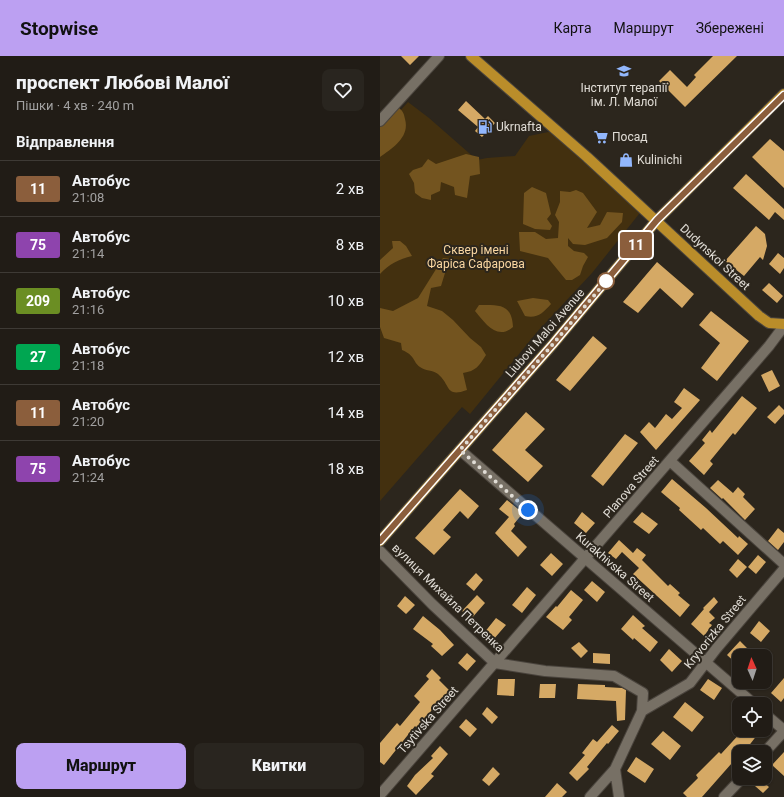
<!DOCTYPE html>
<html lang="uk">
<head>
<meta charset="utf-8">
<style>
  :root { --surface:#211c16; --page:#29251f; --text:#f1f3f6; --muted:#a2a1a1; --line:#3e3a35; --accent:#bca0f2 }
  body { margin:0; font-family:Roboto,sans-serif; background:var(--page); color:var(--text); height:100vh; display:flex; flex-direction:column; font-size:15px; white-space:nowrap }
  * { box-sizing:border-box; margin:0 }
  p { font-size:13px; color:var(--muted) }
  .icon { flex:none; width:22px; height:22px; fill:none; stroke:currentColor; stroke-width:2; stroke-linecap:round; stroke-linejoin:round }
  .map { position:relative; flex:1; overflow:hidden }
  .panel { display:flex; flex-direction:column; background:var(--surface); width:380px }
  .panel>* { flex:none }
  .badge { padding:0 8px; border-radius:3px; font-size:14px; line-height:26px }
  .needle { width:26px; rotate:357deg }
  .buttons { position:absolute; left:352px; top:593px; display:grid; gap:8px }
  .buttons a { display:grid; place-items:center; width:40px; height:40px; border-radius:8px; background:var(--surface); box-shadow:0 1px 3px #0004,0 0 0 1px var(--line); font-size:20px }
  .you { position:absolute; width:20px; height:20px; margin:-10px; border:3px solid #fff; border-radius:50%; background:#1a73e8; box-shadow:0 0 0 6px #1a73e833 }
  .map>.badge { position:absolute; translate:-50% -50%; box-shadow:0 0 0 2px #fff }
  h2 { padding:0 16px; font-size:15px; line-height:36px }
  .round { display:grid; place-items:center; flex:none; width:42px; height:42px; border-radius:8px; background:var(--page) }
  .summary { display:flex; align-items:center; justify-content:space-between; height:68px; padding:0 16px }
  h1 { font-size:19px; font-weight:800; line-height:30px }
  .action { display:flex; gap:8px; margin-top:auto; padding:8px 16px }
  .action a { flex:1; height:46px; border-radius:8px; background:var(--accent); color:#111; font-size:16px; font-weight:800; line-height:46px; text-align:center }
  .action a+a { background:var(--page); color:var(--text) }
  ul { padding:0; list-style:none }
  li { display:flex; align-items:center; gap:12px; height:56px; padding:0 16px; border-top:1px solid var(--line) }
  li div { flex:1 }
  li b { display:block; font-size:15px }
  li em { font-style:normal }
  li .badge { min-width:44px; font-weight:700; text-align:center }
  header { display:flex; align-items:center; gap:24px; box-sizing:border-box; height:56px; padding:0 20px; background:var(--accent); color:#111 }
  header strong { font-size:19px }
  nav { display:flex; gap:22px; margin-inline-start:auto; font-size:14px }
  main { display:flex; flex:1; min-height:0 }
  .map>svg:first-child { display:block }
</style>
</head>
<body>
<header>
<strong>Stopwise</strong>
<nav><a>Карта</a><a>Маршрут</a><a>Збережені</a></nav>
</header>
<main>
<section class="panel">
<div class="summary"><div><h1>проспект Любові Малої</h1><p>Пішки · 4 хв · 240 m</p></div><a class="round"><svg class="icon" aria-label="heart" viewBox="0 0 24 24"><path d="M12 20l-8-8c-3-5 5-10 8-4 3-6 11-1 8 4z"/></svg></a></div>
<h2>Відправлення</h2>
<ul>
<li><span class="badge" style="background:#8b5e3c;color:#fff">11</span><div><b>Автобус</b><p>21:08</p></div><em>2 хв</em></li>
<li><span class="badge" style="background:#8e44ad;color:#fff">75</span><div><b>Автобус</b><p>21:14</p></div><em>8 хв</em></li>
<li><span class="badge" style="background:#6b8e23;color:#fff">209</span><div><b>Автобус</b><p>21:16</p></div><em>10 хв</em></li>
<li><span class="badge" style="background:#00a651;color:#fff">27</span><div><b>Автобус</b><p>21:18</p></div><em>12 хв</em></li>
<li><span class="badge" style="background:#8b5e3c;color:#fff">11</span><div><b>Автобус</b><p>21:20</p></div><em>14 хв</em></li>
<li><span class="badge" style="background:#8e44ad;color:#fff">75</span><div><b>Автобус</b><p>21:24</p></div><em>18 хв</em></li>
</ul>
<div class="action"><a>Маршрут</a><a>Квитки</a></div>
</section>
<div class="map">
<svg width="404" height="741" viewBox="0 0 404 741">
  <rect width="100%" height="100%" fill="#2c261d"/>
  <path fill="#43300f" d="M28,46L49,62L97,104L107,102L135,100L149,80L178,74L263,153L212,217L157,276L90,358L82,351L0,445V77Z"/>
  <path fill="#73541f" d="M19,52C23,55 24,58 25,63C30,81 13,92 0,101V70Z
    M86,98L99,101L100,118L90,120L87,142L75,139L74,131L61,126L60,135L51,139V144L42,142L35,137L34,127L29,118L33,114L42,111L48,103L56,108Z
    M152,131L166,137L171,158L167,163L172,170L170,174L155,173L143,168L144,137Z
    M196,134L203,137L217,156L207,172L220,169L227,156L243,157L242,166L227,182L205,189L193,188L188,182V190L194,195L204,197L208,201L203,210L200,219L192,224H186L168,202L140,195L139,176H155L166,183L178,182L179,166L175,159L180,146V135L190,136Z
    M12,185H20L26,190L32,200C19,203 9,208 0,218V204L13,192Z
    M63,202L71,203L65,217L61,230L51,232L47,250L62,255L73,264L90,282L101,291L106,299C99,310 96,315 83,317L87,334C65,342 71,329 58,318C53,314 45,315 40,311C32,305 36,300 22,294L21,287L4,282L0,271V252L13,255L38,242Z
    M153,242L168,244L171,248C163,257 157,263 145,260L137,245Z
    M99,249C118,249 132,247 133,271C117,285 105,267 95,255Z"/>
  <path fill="#d5a965" d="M21,0H39L30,9Z
    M333,0H357L305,51L279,25L290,14L307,31L316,21L314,19Z
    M86,45L105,63L108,60L115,67L102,81L95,75L98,71L78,54Z
    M390,83L404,95V132L372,101Z
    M366,118L404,153V164L395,156L389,164L353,132Z
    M376,170L385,178L387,190L383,204L380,201L364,220L345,205Z
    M398,197L404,202V212L400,218L389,208Z
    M277,206L314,238L302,252L280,232L258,257L243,246Z
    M389,227L403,240L397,247L382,234Z
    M331,255L369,285L337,325L321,312L340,287L319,269Z
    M213,280L227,292L190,335L176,324Z
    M392,314L400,330L389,336L381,319Z
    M304,332L320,344L276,394L260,376L269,366L275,372L286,358L292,363L302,352L294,346Z
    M362,340L377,352L355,379L353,377L330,405L333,408L324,419L309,405L325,387L322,384L330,374L332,377Z
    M399,349L404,354V358L395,368L387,361Z
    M146,356L165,373L145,394L163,410L148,426L112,394Z
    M245,378L258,387L223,430L211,420Z
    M292,423L326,452L358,482L359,480L368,488L358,499L343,485L340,488L323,472L321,474L299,454L300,452L281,436Z
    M338,424L353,437L358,431L365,438L363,441L375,453L365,464L343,442L342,443L330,432Z
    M80,433L99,450L88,463L80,455L63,474L71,481L54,499L35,482Z
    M127,444L143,457L134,468L135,470L131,475L147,491L138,501L115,477L129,461L119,453Z
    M202,456L215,467L206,477L194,467Z
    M262,456L278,468L269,478L253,466Z
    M398,472L404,477V486L398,494L388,485Z
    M239,484L253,497L257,492L266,499L262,504L288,530L290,528L300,537L298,539L310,549L300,561L253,518L259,512L242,496L236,503L228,497Z
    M171,497L183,508L172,520L160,509Z
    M378,499L386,506L376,518L368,511Z
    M358,503L367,511L357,522L349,514Z
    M96,517L103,524L94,535L86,528Z
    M212,525L225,536L217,546L204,534Z
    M147,531L156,539L142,557L132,549Z
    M191,534L203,544L189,561L192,564L183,574L166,561L176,550L177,551Z
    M97,539L105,547L91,563L82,555Z
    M25,540L35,549L26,558L17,550Z
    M334,541L338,546L329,556L335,562L329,567L332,569L324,580L311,568L324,553L323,552Z
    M253,559L265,570L262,572L278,586L270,596L254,582L253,584L241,573Z
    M43,560L60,574L74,589L62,600L51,590L53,588L33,573Z
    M116,562L126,569L113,584L104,577Z
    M379,565L390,575L381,586L370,577Z
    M360,585L370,595L366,600H359V610L347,599Z
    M199,586L208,595L201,602L191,592Z
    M289,593L302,605L292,616L280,604Z
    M87,597L96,605L87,615L78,607Z
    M213,597L230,598V608L213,607Z
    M52,613L61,622L59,624L70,635L62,645L61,643L46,661L47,662L38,673L35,670L4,709L0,706V687L17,667L20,670L40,646L34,640L49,623L46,620Z
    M404,622V642L401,646L391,637Z
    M118,623H135L134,640L117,639Z
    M328,623L342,632L334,644L320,634Z
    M160,628H176L175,642H159Z
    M198,628L225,629V631L242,632L246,634L245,664L237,665L236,645L197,643Z
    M305,646L324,661L312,676L293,661Z
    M107,651L118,661L112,668L102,658Z
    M86,663L97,673L90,681L79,671Z
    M232,669L239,675L228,688L227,687L207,711L209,713L197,725L189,717L205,699L202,697L213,683L217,686Z
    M363,674H381L364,696H359V699L322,741H307L303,737L318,722L316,719L339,696L341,698Z
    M283,675L301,690L290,704L271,688Z
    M60,690L68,698L51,718L54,720L36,739L27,730L35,719L53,702L51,700Z
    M404,696V720L392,709Z
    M256,701L274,713L265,727L247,715Z
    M113,711L120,718L109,730L102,724Z
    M381,724L389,731L383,737L375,730Z
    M177,727L187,736L182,741H165Z"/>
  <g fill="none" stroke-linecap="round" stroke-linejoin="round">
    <defs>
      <path id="street" d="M0,65L59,0
        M80,394L374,648
        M290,405L404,508
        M0,495L52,548L115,607L165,615L234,620L263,637L262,655
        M385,658L404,674
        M385,696L404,675
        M235,713L239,741
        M0,739L389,290L404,270
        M210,741L235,713L262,655L310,627L336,593L404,513
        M344,741L362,722"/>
      <path id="primary" d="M91,0L207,101L379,260L389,267L404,268
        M0,485L173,288L277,164L404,38"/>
    </defs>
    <use href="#street" stroke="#4a443d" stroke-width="12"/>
    <use href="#primary" stroke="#4a443d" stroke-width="12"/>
    <use href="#street" stroke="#777065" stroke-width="10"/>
    <use href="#primary" stroke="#ba8d2a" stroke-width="10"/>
  </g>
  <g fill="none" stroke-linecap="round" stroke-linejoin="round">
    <defs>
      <path id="line" d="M0,485L173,288L277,164L404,39"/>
    </defs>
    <use href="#line" stroke="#fff" stroke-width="9"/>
    <use href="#line" stroke="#8b5e3c" stroke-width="6"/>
    <path stroke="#e0dcd5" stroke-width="4" stroke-dasharray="0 7.2" d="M148,454L80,394L173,288L229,222L226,225"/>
  </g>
  <defs>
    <symbol id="university-bare" viewBox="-9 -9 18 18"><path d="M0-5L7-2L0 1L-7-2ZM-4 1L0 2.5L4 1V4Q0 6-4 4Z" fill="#92b7fd" stroke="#2c261d" stroke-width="2.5" paint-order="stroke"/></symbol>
    <symbol id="fuel-bare" viewBox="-9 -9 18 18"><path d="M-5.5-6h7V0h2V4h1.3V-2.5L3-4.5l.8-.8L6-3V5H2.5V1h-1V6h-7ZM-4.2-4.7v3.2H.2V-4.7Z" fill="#92b7fd" stroke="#2c261d" stroke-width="2.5" paint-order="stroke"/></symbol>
    <symbol id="supermarket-bare" viewBox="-9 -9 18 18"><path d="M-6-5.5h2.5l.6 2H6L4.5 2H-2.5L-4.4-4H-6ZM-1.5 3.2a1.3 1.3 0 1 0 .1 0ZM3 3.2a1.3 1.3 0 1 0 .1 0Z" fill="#92b7fd" stroke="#2c261d" stroke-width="2.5" paint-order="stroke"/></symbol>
    <symbol id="shop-bare" viewBox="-9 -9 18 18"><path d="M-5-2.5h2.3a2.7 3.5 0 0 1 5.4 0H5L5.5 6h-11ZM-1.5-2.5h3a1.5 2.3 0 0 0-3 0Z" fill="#92b7fd" stroke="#2c261d" stroke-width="2.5" paint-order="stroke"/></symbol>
  </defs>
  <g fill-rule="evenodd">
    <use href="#university-bare" x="234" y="5" width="20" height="20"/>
    <use href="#fuel-bare" x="95" y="61" width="20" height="20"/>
    <use href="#supermarket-bare" x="211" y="71" width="20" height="20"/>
    <use href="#shop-bare" x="236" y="94" width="20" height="20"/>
  </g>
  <circle fill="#fff" stroke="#8b5e3c" stroke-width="2" cx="226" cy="225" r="8"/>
  <g text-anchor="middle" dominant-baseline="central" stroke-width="4" stroke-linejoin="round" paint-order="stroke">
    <g font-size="12" fill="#e0dcd5" stroke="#2c261d" text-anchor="start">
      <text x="244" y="32" text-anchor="middle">Інститут терапії<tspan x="244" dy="14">ім. Л. Малої</tspan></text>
      <text x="116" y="71">Ukrnafta</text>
      <text x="232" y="81">Посад</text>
      <text x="257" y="104">Kulinichi</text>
    </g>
    <g font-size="12" fill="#fad7a2" stroke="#2c261d">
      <text x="96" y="194">Сквер імені<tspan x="96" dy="14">Фаріса Сафарова</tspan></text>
    </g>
    <g font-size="12" fill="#e0dcd5" stroke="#2c261d">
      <text transform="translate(335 201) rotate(43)">Dudynskoi Street</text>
      <text transform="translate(165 277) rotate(-49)">Liubovi Maloi Avenue</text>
      <text transform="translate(251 431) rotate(-49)">Planova Street</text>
      <text transform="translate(235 511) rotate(41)">Kurakhivska Street</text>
      <text transform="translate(68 542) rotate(44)">вулиця Михайла Петренка</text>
      <text transform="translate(335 576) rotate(-51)">Kryvorizka Street</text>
      <text transform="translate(48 664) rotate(-49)">Tsytivska Street</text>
    </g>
  </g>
</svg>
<div class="buttons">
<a><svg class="needle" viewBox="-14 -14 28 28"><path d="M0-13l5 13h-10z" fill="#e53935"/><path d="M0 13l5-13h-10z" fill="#a2a1a1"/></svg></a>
<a><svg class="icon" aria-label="locate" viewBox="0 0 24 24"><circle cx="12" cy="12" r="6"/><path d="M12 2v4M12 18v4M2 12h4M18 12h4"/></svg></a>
<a><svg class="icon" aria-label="layers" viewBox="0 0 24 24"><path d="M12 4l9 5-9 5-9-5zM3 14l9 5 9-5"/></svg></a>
</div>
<div class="you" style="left:148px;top:454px"></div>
<b class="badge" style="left:256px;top:189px;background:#8b5e3c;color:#fff">11</b>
</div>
</main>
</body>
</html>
